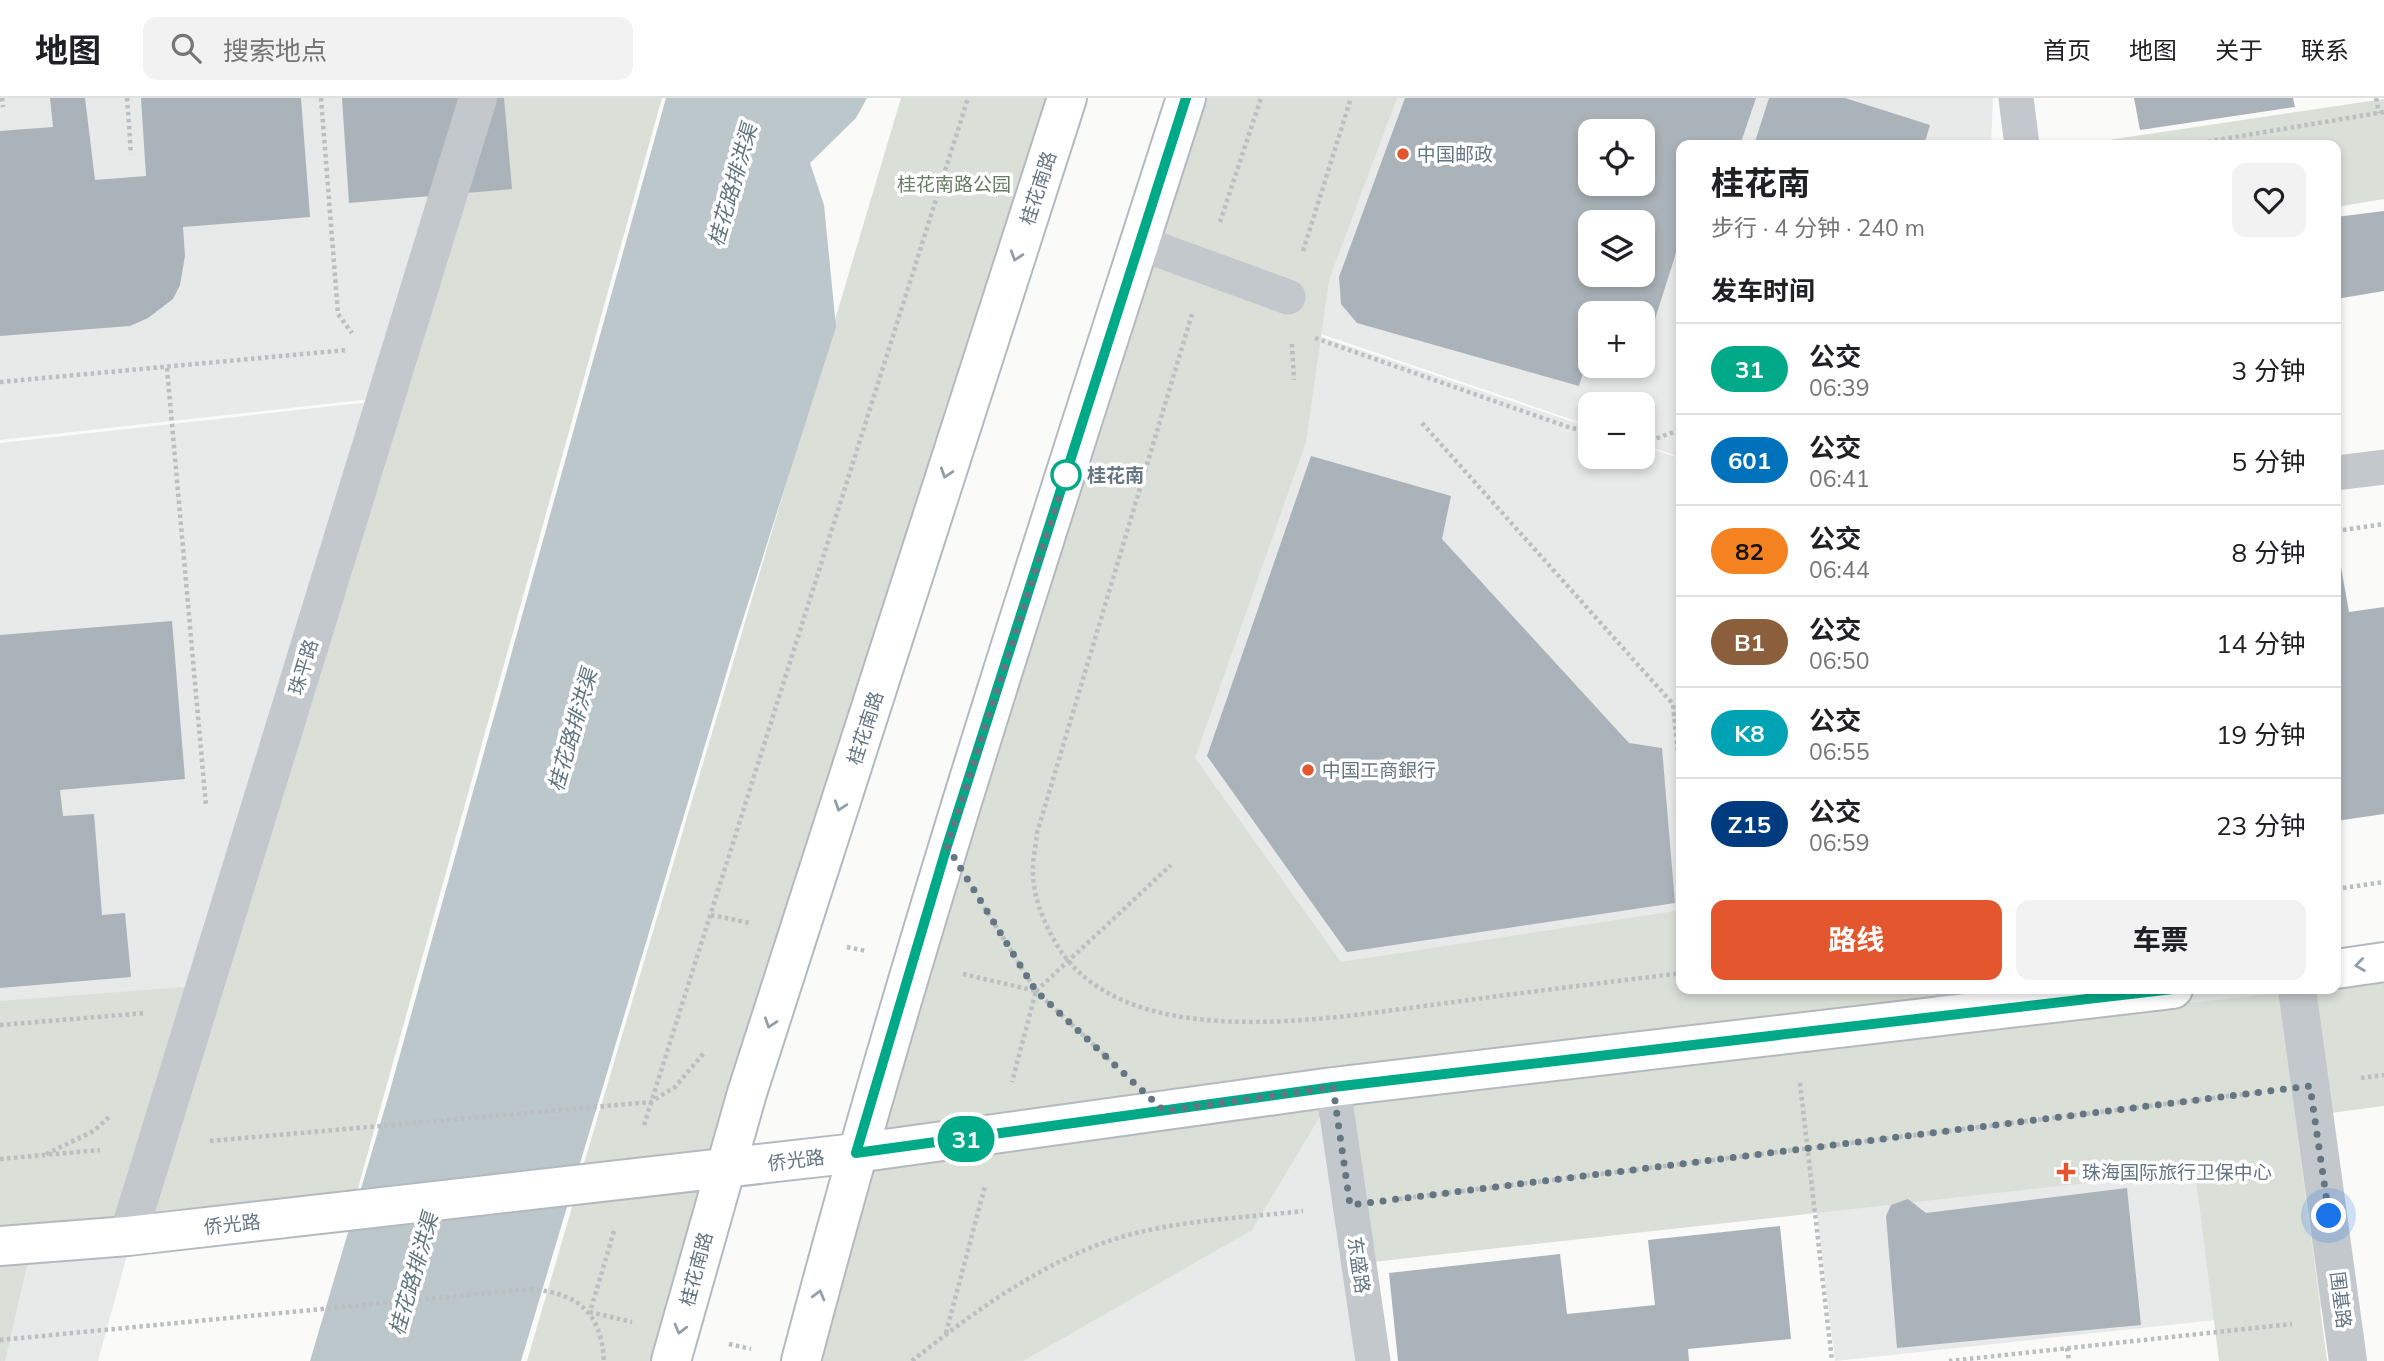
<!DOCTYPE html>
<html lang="zh">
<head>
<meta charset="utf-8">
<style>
  :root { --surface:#fff; --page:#f2f2f2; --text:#202124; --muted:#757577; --line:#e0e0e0; --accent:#e4572e }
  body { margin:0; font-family:Mulish,"Noto Sans SC",sans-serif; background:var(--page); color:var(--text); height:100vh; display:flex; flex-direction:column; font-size:26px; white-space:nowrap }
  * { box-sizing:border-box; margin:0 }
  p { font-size:23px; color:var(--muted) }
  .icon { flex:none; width:38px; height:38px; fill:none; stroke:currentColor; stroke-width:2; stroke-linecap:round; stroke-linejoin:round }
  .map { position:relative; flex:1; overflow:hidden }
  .panel { position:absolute; left:1676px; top:42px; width:665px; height:854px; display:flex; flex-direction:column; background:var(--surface); border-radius:14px; box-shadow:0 4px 10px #0003 }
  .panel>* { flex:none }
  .badge { padding:0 14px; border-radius:23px; font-size:24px; line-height:46px }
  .buttons { position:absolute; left:1578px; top:21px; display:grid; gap:14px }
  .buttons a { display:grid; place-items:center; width:77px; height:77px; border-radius:14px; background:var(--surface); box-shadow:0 4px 10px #0003; font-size:35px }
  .you { position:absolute; width:35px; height:35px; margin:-18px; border:5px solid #fff; border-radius:50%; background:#1a73e8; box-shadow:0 0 0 10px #1a73e833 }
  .map>.badge { position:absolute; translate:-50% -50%; box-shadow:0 0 0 4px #fff }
  h2 { padding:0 35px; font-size:26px; line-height:63px }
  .round { display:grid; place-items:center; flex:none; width:74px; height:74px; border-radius:14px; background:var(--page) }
  .summary { display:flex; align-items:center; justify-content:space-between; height:119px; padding:0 35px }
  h1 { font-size:33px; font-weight:700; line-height:52px }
  .primary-button { display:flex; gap:14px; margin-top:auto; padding:14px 35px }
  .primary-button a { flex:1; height:80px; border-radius:14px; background:var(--accent); color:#fff; font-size:28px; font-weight:700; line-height:80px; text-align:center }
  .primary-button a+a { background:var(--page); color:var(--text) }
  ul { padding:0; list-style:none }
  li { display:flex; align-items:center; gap:21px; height:91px; padding:0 35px; border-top:2px solid var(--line) }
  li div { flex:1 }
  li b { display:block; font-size:26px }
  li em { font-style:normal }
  li .badge { min-width:77px; font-weight:700; text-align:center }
  header { display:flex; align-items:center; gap:42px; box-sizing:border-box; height:98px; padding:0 35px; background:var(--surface); border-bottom:2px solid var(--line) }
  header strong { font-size:33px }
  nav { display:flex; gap:38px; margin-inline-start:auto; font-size:24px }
  .search { width:490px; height:63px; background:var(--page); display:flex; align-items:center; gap:18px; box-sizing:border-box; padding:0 24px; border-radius:14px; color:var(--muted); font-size:26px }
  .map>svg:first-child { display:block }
</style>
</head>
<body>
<header>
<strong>地图</strong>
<div class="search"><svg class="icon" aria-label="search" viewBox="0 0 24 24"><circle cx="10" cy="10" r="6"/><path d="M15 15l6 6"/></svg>搜索地点</div>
<nav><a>首页</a><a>地图</a><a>关于</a><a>联系</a></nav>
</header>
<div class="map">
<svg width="2384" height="1263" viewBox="0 0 2384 1263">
  <rect width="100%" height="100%" fill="#fafaf8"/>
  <path fill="#e8e9e9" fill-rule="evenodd" d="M0,0H473L380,300L0,342Z
    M1190,0H1993L1991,47H1682V360L1643,346V306H1591V328L1136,173ZM1591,33H1643V86H1591ZM1591,124H1643V177H1591ZM1591,215H1643V268H1591Z
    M1134,175L1591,330V359H1643V348L1682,361V891L1333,992L1371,1263H804L860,1052Z
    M379,303L125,1135L0,1145V345Z
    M2190,891H2295L2338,1209L1835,1263L1795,939Z
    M132,1139L98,1263H0V1149Z"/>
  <path fill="#dadfd7" d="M482,0H662L353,1108L135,1132Z
    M901,0H1060L718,1066L579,1082Z
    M1202,0H1397L1329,182L1306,344L1195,660L1341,864L1682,812V891H1941L1943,908L870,1041Z
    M2384,1V101L2336,109V47H2075Z
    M2384,879V1008L2331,1015L2314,891H2336V885Z
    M185,889L114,1126L0,1136V903Z
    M2279,895L2327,1263H2219L2195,1073L1373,1164L1348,999Z
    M1328,1005L1252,1132L1023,1263H816L866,1068Z
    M710,1082L661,1263H527L575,1099Z
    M30,1155L5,1263H0V1158Z"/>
  <path fill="#bbc7cb" d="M666,0H867L856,20L810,65L824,107L836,229L737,540L521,1263H310L389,996Z"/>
  <path fill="#aab3b9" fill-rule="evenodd" d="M50,0H85L95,82L146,78L141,0H301L310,119L183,129L185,158L180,187L173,201L148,220L130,228L0,238V33L53,29Z
    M342,0H504L512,91L349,105Z
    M1405,0H1756L1740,47H1682V136L1644,256L1643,215H1591V250L1579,288L1357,225L1341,206L1339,179ZM1591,33H1643V86H1591ZM1591,124H1643V177H1591Z
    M1769,0H1845L1930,27L1924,47H1754Z
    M2134,0H2293L2295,9L2140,32Z
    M2384,113V193L2336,201V119Z
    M1311,358L1451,398L1442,441L1629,645L1662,650L1675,805L1347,854L1207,658Z
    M2341,469L2349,514L2384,509V716L2336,723V470Z
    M172,523L185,681L60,692L63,718L94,716L102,817L125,815L131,879L0,890V537Z
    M2127,1090L2141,1227L1897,1250L1886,1118L1891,1107L1908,1101L1926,1115Z
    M1780,1128L1791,1241L1688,1251L1689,1263H1398L1389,1175L1560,1156L1567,1216L1655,1207L1648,1142Z"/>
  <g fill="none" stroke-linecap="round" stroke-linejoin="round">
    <defs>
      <path id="secondary" d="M2336,871L2384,864
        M0,1148L128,1138L856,1055L1333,989L2173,891
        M671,1263L747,995L1067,0
        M801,1263C913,837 1052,419 1186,0"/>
    </defs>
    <use href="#secondary" stroke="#b3babf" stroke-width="42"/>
    <path stroke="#bbbfc2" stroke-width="4.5" stroke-dasharray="3.5 3.5" stroke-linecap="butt" d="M2,0L3,9
      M127,0L131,56
      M321,0L338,216L352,235
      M2376,0L2379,15
      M2187,47L2384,14
      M1220,124L1261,0
      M1303,153L1351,0
      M1192,216L1037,735C1036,748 1032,763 1033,777C1034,800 1043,822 1054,842C1119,960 1329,920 1439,906C1520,895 1601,885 1682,875
      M1315,240L1571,330L1591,333
      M1292,246L1294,282
      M167,270L206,708
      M0,284L347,252
      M1422,325L1673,606L1682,696
      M1643,341L1652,342L1682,331
      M2336,433L2384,426
      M2336,791L2384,784
      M984,809L1036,893L1116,968
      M711,817L750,825
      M847,849L866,853
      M963,876L1036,893L1012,984
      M1036,893L1171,767
      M0,927L146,915
      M2361,980L2384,977
      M1800,985L1832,1263
      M644,1027L968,0
      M210,1043L651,1004L675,989L704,955
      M46,1056L94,1033L110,1018
      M0,1061L100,1052
      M1399,1101L2262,994
      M614,1133L590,1214L632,1224
      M946,1235L985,1088
      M0,1242L530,1191C578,1195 601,1214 604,1263
      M729,1246L751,1251
      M2067,1250L2069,1263
      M912,1263C972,1215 1043,1163 1118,1140C1177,1122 1242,1120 1303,1113
      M1949,1263L2292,1226"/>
    <path stroke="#c3c8cc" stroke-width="35" d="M2016,0L2022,47
      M1140,145L1288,199
      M2336,375L2384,369
      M1952,891L1956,917
      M1333,989L1373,1263"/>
    <path stroke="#c3c8cc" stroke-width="38" d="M2297,891L2348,1263
      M128,1138L478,0"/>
    <use href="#secondary" stroke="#fff" stroke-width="38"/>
  </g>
  <defs><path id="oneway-chevron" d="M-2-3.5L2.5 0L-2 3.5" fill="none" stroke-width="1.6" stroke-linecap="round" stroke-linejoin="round" transform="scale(1.75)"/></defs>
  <g stroke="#939fa8">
    <use href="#oneway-chevron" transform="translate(1016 158) rotate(108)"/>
    <use href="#oneway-chevron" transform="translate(946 375) rotate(108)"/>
    <use href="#oneway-chevron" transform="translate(840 708) rotate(108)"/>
    <use href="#oneway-chevron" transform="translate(2360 867) rotate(172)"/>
    <use href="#oneway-chevron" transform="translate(770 925) rotate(108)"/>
    <use href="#oneway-chevron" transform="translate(819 1197) rotate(-75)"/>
    <use href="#oneway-chevron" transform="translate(680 1231) rotate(105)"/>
  </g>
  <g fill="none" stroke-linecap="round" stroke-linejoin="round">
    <defs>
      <path id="line" d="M1186,0L947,748L856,1055L1333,989L2173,891"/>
    </defs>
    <use href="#line" stroke="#fff" stroke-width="16"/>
    <use href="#line" stroke="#0a8" stroke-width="10"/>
    <path stroke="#657683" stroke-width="7" stroke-dasharray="0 12.6" d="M1066,377L947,748L1036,893L1164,1013L1333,989L1350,1107L2310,988L2329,1118"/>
  </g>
  <g fill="#e4572e" stroke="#fff" stroke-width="2.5">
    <circle cx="1403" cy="56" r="7"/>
    <circle cx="1308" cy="672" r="7"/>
    <path d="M2062.5 1063.5h7v7h7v7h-7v7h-7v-7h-7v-7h7z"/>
  </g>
  <circle fill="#fff" stroke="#0a8" stroke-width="3.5" cx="1066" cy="377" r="14"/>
  <g text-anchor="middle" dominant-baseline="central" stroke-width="7" stroke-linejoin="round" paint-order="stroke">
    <g font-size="19" fill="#657683" stroke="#fff" text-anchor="start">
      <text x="1417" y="56">中国邮政</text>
      <text x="1322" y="672">中国工商銀行</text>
      <text x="2082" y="1074">珠海国际旅行卫保中心</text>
    </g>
    <g font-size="19" fill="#687a64" stroke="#fff">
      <text x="954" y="86">桂花南路公园</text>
    </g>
    <g font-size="19" fill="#657683" stroke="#fff">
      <text transform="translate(1038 90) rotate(-72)">桂花南路</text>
      <text transform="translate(303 569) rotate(-73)">珠平路</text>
      <text transform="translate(865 630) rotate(-72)">桂花南路</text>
      <text transform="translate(796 1062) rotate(-7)">侨光路</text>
      <text transform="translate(232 1126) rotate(-6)">侨光路</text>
      <text transform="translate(1359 1167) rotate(82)">东盛路</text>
      <text transform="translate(696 1171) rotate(-75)">桂花南路</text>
      <text transform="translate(2341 1202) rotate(83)">围基路</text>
    </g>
    <g font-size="19" font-weight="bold" fill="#657683" stroke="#fff" text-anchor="start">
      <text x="1087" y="377">桂花南</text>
    </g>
    <g font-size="21" font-style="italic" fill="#60757c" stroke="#fff">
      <text transform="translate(732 87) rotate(-74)">桂花路排洪渠</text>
      <text transform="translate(572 632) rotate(-74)">桂花路排洪渠</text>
      <text transform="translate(413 1176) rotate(-74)">桂花路排洪渠</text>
    </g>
  </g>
</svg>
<div class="buttons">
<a><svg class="icon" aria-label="locate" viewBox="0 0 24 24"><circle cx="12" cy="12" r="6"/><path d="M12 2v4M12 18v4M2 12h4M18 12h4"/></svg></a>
<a><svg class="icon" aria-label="layers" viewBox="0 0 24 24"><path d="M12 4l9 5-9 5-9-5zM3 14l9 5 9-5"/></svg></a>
<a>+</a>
<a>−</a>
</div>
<div class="you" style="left:2329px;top:1118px"></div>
<b class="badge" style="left:966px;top:1041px;background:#0a8;color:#fff">31</b>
<section class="panel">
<div class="summary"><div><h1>桂花南</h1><p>步行 · 4 分钟 · 240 m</p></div><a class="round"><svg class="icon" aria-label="heart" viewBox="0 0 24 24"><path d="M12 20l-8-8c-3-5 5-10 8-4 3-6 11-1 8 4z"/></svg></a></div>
<h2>发车时间</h2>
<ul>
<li><span class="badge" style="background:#0a8;color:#fff">31</span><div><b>公交</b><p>06:39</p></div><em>3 分钟</em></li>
<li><span class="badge" style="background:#0072bc;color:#fff">601</span><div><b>公交</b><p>06:41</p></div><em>5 分钟</em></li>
<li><span class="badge" style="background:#f58220;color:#111">82</span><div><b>公交</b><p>06:44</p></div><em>8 分钟</em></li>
<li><span class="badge" style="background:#8b5e3c;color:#fff">B1</span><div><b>公交</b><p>06:50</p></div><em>14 分钟</em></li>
<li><span class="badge" style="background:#00a3b4;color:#fff">K8</span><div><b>公交</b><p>06:55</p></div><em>19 分钟</em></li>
<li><span class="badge" style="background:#003b80;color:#fff">Z15</span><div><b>公交</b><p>06:59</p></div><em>23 分钟</em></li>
</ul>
<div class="primary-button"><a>路线</a><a>车票</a></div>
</section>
</div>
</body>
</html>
